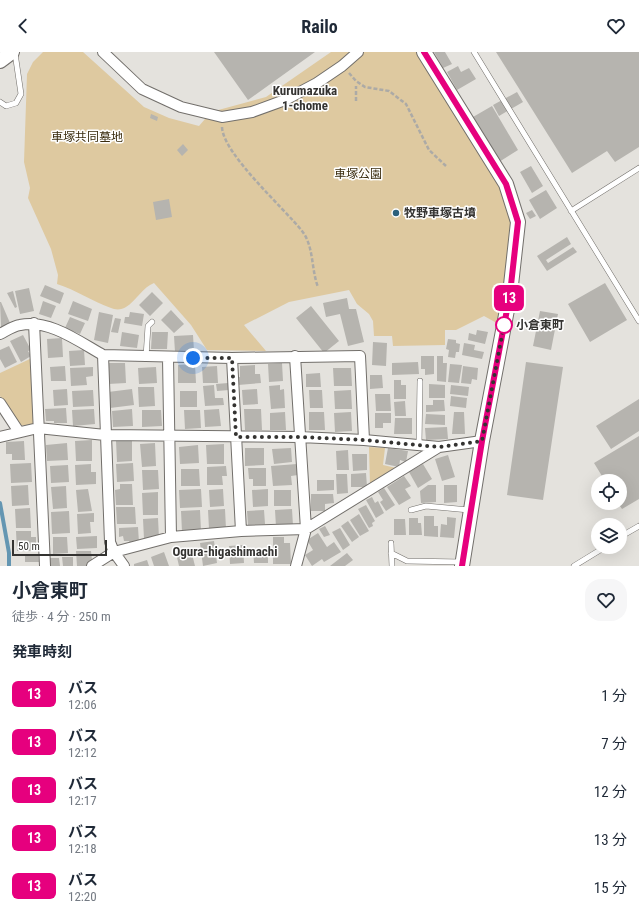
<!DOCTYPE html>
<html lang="ja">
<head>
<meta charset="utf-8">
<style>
  :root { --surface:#fff; --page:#f6f6f7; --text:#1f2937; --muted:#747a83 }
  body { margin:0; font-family:"Roboto Condensed","Noto Sans JP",sans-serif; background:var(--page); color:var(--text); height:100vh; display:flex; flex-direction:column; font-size:15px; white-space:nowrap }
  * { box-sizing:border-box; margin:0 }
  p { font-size:13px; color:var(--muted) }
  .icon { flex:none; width:22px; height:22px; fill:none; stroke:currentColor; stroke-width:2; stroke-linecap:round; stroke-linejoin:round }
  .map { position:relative; height:514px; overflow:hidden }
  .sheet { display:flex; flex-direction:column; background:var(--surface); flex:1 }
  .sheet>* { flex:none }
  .badge { padding:0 8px; border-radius:6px; font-size:14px; line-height:26px }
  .buttons { position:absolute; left:591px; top:422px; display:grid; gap:8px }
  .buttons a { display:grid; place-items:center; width:36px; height:36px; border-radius:50%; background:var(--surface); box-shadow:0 4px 16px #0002; font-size:20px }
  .scale { position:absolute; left:12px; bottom:10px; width:95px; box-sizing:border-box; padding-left:4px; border:2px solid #343331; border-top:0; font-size:11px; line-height:14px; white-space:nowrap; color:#343331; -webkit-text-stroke:3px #fff; paint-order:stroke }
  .you { position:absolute; width:20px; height:20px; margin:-10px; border:3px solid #fff; border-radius:50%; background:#1a73e8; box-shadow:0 0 0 6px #1a73e833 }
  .map>.badge { position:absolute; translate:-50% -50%; box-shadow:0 0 0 2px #fff }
  h2 { padding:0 12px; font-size:15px; line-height:36px }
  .round { display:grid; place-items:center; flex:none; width:42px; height:42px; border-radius:16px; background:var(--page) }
  .head { display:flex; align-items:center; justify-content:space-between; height:68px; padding:0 12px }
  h1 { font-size:19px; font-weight:700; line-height:30px }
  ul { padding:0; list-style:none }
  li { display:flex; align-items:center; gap:12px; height:48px; padding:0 12px }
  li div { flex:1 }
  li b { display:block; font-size:15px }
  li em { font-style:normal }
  li .badge { min-width:44px; font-weight:700; text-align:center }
  header { display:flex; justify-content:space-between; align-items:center; height:52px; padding:0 12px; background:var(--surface); font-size:18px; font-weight:700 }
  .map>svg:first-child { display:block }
</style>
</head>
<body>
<header><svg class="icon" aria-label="back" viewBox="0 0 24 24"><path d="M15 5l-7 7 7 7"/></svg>Railo<svg class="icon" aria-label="heart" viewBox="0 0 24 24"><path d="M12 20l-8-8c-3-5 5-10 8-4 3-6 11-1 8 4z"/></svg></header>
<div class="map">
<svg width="639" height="514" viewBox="0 0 639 514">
  <rect width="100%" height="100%" fill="#e4e2dd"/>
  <path fill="#dec9a0" d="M43,0H83L144,55L169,66L199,74L211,60L266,45L331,0H420L511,148L518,170L504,275L484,264L456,278H445V293L393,294L392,284H374L373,269L369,262L357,252L349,238L289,250L244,273L266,299L207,298L191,273L154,231C143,235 136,249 126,255C122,258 115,258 111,256C92,249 76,238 57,232L58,223L51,197L28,146L30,136L24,110L27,22L33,10Z
    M32,306L35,372L19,374L0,344V321Z
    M369,395L385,396L383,413L396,416L370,433Z"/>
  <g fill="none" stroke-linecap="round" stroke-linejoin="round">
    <path stroke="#6496b2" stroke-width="4" d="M0,451L9,501V514"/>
  </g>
  <path fill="#b6b4af" d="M214,0H315L248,48Z
    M434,0H445L452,12L443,16Z
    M496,0H639V95L615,110L607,99L572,121Z
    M458,14L461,20L469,16L476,27L457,38L447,20Z
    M517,40L523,50L499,64L493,53Z
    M492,54L518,98L499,110L473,65Z
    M151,62L158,65L157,69L150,66Z
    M183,92L188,98L182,104L177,98Z
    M531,114L543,134L532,141L520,120Z
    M546,138L557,156L540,167L529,148Z
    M169,147L172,165L156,168L153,150Z
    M532,158L536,164L530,167L526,161Z
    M567,185L571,192L546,208L548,211L573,195L577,200L547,219L537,204Z
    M605,231L627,268L590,290L568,252Z
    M45,233L64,241L60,252L40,244Z
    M29,236L34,259L20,262L15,239Z
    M13,239L17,255L15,256L7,241Z
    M152,240L163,251L150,264L139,253Z
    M347,246L349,257H356L364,290L348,294L340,262L326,265L323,251Z
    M43,249L56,254L51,266L39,262Z
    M73,249L92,257L88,269L68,262Z
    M0,250H1L10,271L1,275Z
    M311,254L339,289L324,301L296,266Z
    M171,258L184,272L174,281L161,268Z
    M540,259L558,262L551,298L533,294Z
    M99,260L113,263L108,291L94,288Z
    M130,260L144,262L142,274L124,271L125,265H129Z
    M70,265L85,271L80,282L65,276Z
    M115,266L121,267L118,281L111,280Z
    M477,278L488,280L485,292L468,288L469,281L476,283Z
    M122,280L139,283L137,296L120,294Z
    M152,280H168L167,297H151Z
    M23,283L31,298L28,299L31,304L21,310L10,289Z
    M193,283L194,299L175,300L174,284Z
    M62,286L63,305L48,306L47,287Z
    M448,287L456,288V291L460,292L459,300H456L455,306L448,305L449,298L446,297Z
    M373,290L387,291L386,314L372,313Z
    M464,291L475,293L474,298L484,300L482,307L462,303Z
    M9,294L17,310L5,316L0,307V298Z
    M84,298L85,313L70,314L69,299Z
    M421,304H434V322L425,323V317H421Z
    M437,304H443V311H447L446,330L437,329Z
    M418,310L419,322L392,323V311Z
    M526,310L563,315L543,448L507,443Z
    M108,311H125L126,331L108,332Z
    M282,311L283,329L269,330L268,312Z
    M195,312L196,331H178V313Z
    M450,312L462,313L459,331L448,330Z
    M255,313V322H260L261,331L238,333L237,325H240V314Z
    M65,314L66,329H51L50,315Z
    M217,314L218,331H203L202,315Z
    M463,314L478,316L477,328L472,327L471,332L461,331Z
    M93,315V324L86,325L87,333L71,334L70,316Z
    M156,315L157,331L139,332L138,316Z
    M333,316H351L352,334H334Z
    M320,321L321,335H306V322Z
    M370,323H382L383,336L370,337Z
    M394,328H401V333H406V347H394Z
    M228,331L229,338L217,339L216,332Z
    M429,332L445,333V346H429Z
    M214,333L215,346H223L224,353L205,354L203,334Z
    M280,333V338L284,337L285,356L271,357L269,334Z
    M451,333L469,335L468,344L450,342Z
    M138,335H154L155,354L139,355Z
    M67,337L68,353L54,354L53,338Z
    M132,337L134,353L110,356L108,340Z
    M257,337L258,352L243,353L242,338Z
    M93,338L94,354L73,355L72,339Z
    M309,338H322L323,356H310Z
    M351,338L352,357H335L334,339Z
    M180,339H197V355H180Z
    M375,342H390L391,359H376Z
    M451,344L467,346L466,356L450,354Z
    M639,347V379L611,397L596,374Z
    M433,348H444L445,359L426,360V353H433Z
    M405,349L406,364H395L394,350Z
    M66,356L67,371H54V369H46L45,357Z
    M94,357L95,372L73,374L72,358Z
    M132,357L133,374L113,375L112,359Z
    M219,357L221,374L205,375L204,358Z
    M244,357H261L262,378H245Z
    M142,358H161L162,374L142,375Z
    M184,358H200L201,376L185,377Z
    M285,360L286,378H270V361Z
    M309,360H324L325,378H309Z
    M351,360L352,379L335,380L334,361Z
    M454,360H464L465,382H452Z
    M375,361H391V371H383V376H375Z
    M426,362L445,363V373L425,372Z
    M395,366H412V382H394Z
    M447,375L448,387L426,388L425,376Z
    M639,384V447L622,457L618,451H620V429H605L594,411Z
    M92,388V409H76L75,389Z
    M24,389L25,408H12V402H6V390Z
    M116,389H132V409L117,410Z
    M67,391L68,408L47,409L46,393Z
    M155,391L156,414L142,415L140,392Z
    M224,392V412H207L206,393Z
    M198,393L199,411L180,412L179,395Z
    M245,396H264V413L245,414Z
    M291,396L292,410L274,412L272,397Z
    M388,396L408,399L406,410L400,408L399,415L385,412Z
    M348,398L349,418H337L336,399Z
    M352,402H367V418L353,419Z
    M448,403L455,425L442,429L435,407Z
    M31,411L32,430L11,431L10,412Z
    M133,411L134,429L117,430L116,412Z
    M91,412V420H96V432L76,433L75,413Z
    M297,412L298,423L291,424L292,433L273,434L271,414Z
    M423,412L432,427L418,436L409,420Z
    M68,413L69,430L51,431L50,414Z
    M226,414L227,424H222L223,433H207V415Z
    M248,416H266V434H253V427H249Z
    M181,417H199L200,434H181Z
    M142,418H158L159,437L143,438Z
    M366,421L367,435H351V422Z
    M336,422H347L348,441L337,442Z
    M404,424L411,434L405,437L411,446L399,453L387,435Z
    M317,428H334V438L317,439Z
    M120,432H132L133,453H116L115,438L120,437Z
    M28,433L29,453L12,454L11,434Z
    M428,433H436V450L421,451L420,439Z
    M444,433H457V450L444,451Z
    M66,434L67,456L53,457L51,435Z
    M384,436L395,453L386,459L380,450L383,448L378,440Z
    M88,437L92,459L78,460L76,438Z
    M201,437L202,455L180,456L179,438Z
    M223,437L224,454L210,455L209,438Z
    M268,437V454L253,455L252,438Z
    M274,438H291V454H274Z
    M158,440V463H143L142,441Z
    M311,442H333L334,451L325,452V459H311Z
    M372,445L375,451L378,449L384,461L376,466L366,448Z
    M366,453L375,469L372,471L373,474L369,476L358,457Z
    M116,455H135L136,472H117Z
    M30,456L31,476H16L15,457Z
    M225,457L226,477H209L208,458Z
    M292,457L293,474L276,475L275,458Z
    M200,458L201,479L182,480L181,459Z
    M264,458L265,472L248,473L247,459Z
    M69,459L70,481L52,482L51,460Z
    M94,461V470H90L91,481L78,482L77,462Z
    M359,462L369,479L360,484L350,468Z
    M424,464H434V474H438V485L424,484Z
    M447,465L456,466L454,486L440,485L441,472L447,473Z
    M158,466L159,486L144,487L143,467Z
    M409,466H418V471H421L422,483H409Z
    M394,467H405L406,483H394Z
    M348,469L359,485L352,490L341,474Z
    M325,474L330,483L324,485L319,477Z
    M138,475L139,491H130L129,489H124L123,484L119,485V476Z
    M340,476L350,493L343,498L332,480Z
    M16,479H31V485H36V499H17Z
    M318,481L327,495L334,490L341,500L324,510L322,507L312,514L305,503L313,498L307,488Z
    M97,484V496L77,497L76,485Z
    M53,485H67L68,501L53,502Z
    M273,485H284V491H290L291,512H273Z
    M214,489L217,511L203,514L200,491Z
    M243,493L244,511L230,512L229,494Z
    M253,497H268V511H254Z
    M187,498L188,503L192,502L195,514H179L176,501Z
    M76,499H91L92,508L87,514H77Z
    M164,500L169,514H154L151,505Z
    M347,501L353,508L345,514H330Z
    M25,502H38L39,510H25Z
    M62,505H73V514H63Z
    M50,506H59L60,514H50Z
    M147,508L149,514H134V512Z"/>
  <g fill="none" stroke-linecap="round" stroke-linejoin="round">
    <defs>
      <path id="lane" d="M474,0L639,269
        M0,50L6,54L16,51L21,42L15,1
        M571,159L639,116
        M146,305L148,274L152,270
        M419,393L420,329
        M411,458L426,454L469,458
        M620,485L639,474
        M391,491L392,514
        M391,501L407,509L461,510
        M574,514L605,495"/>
      <path id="street" d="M103,0L142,37L181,55L222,65L252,60L285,48L317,31L342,14L358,0
        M34,271L45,514
        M0,282C6,279 13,274 20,273C49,267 78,289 103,303L110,490L114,500L124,514
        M103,303L232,306L360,304L364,388
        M295,304L306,477L296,514
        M168,306L171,485
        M232,306L241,479
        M0,351L19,380
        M0,385L38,376L105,383L300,385L364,388L439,395L482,389
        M92,514L114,500L171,485L241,479L306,477L439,395"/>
      <path id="secondary" d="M424,0L506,132L518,170L510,242L482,389L462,514
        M0,9L12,0"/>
    </defs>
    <use href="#lane" stroke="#726f6b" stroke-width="6"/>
    <use href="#street" stroke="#726f6b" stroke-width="12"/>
    <use href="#secondary" stroke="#726f6b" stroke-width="16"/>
    <path stroke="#acaaa6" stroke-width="2.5" stroke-dasharray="4 2" stroke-linecap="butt" d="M349,21L356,29L365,35L389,39L406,52L429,98L446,114
      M356,49V34
      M222,75C223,102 284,156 302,179C314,194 311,217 318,235"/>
    <use href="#lane" stroke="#fff" stroke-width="5"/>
    <use href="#street" stroke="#fff" stroke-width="10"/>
    <use href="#secondary" stroke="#fff" stroke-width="14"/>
  </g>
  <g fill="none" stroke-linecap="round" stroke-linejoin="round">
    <defs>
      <path id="line" d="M424,0L506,132L518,170L510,242L482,389L462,514"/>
    </defs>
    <use href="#line" stroke="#fff" stroke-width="9"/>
    <use href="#line" stroke="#e6007e" stroke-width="6"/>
    <path stroke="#343331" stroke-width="4" stroke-dasharray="0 7.2" d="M193,306H232L236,385H300L364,388L439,395L482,389L504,273"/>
  </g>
  <circle fill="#2b607c" stroke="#fff" stroke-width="1.5" cx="396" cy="161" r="4"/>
  <circle fill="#fff" stroke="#e6007e" stroke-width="2" cx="504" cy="273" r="8"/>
  <g text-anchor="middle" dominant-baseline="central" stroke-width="3" stroke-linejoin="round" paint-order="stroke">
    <g font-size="12" fill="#3a2c0e" stroke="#fff">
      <text x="87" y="85">車塚共同墓地</text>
      <text x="358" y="122">車塚公園</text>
    </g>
    <g font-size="12" font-weight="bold" fill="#343331" stroke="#fff" text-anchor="start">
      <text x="404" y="161">牧野車塚古墳</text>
    </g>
    <g font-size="12" font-weight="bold" fill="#343331" stroke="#fff" text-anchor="start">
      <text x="516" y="273">小倉東町</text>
    </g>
    <g font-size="13" font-weight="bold" fill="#343331" stroke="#fff">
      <text x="305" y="38">Kurumazuka<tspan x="305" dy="15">1-chome</tspan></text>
      <text x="225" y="499">Ogura-higashimachi</text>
    </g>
  </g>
</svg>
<div class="buttons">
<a><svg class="icon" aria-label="locate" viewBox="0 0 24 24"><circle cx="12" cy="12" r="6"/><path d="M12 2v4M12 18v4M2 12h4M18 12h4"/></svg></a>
<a><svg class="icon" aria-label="layers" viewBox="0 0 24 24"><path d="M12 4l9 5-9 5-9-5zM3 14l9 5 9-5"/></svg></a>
</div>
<div class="scale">50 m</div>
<div class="you" style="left:193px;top:306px"></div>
<b class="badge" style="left:509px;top:246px;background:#e6007e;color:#fff">13</b>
</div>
<section class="sheet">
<div class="head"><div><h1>小倉東町</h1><p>徒歩 · 4 分 · 250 m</p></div><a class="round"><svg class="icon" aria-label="heart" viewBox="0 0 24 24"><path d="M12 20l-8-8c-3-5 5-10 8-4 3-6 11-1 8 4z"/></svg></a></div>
<h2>発車時刻</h2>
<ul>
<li><span class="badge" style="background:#e6007e;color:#fff">13</span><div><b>バス</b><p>12:06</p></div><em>1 分</em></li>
<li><span class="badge" style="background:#e6007e;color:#fff">13</span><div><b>バス</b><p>12:12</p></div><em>7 分</em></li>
<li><span class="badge" style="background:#e6007e;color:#fff">13</span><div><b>バス</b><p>12:17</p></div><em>12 分</em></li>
<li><span class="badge" style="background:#e6007e;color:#fff">13</span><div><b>バス</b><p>12:18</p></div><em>13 分</em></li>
<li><span class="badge" style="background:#e6007e;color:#fff">13</span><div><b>バス</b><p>12:20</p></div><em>15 分</em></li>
</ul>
</section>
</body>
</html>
